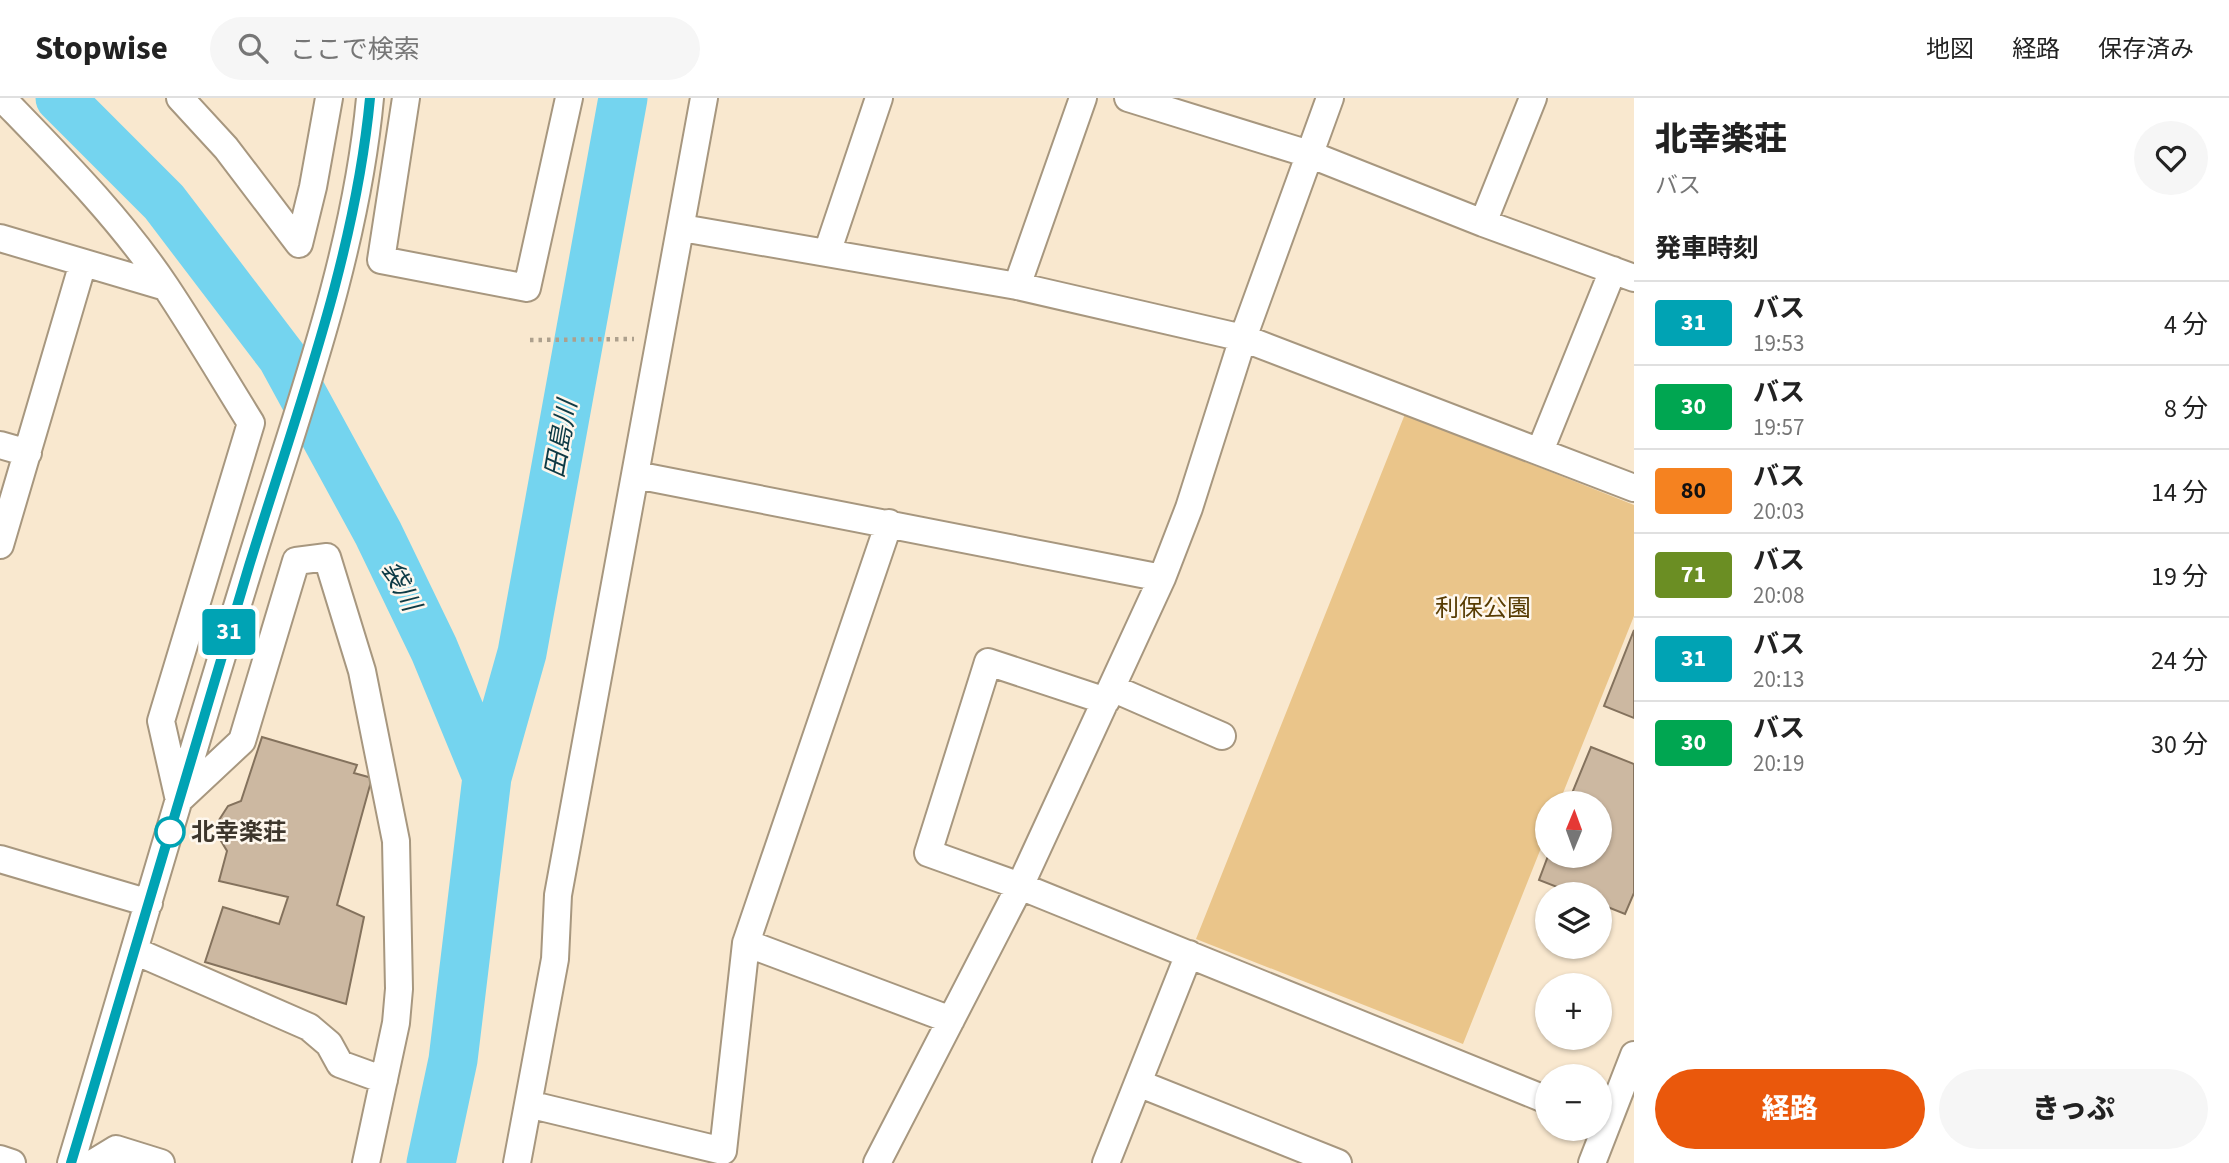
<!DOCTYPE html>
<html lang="ja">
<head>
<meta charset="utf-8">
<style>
  :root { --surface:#fff; --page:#f6f6f6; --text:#222; --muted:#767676; --line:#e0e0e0; --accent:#ea580c }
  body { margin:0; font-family:"Source Sans 3","Noto Sans JP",sans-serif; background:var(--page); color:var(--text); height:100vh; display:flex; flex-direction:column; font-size:26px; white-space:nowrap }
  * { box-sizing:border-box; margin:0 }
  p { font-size:23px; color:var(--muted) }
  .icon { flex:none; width:38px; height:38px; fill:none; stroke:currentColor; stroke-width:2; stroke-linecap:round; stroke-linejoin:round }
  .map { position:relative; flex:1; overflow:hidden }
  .sheet { display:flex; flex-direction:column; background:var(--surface); width:595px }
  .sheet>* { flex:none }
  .badge { padding:0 14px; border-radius:5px; font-size:24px; line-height:46px }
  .needle { width:46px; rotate:1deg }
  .fabs { position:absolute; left:1535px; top:693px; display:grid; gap:14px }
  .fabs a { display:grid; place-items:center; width:77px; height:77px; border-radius:50%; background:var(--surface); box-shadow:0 2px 5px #0004; font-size:35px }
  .map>.badge { position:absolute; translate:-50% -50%; box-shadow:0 0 0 4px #fff }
  h2 { padding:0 21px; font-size:26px; line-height:63px }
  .round { display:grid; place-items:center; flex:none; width:74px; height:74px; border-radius:37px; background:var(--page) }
  .head { display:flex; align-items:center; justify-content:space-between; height:119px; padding:0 21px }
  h1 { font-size:33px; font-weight:800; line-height:52px }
  .primary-button { display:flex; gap:14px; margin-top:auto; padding:14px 21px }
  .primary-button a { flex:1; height:80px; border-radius:42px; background:var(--accent); color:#fff; font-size:28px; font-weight:800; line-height:80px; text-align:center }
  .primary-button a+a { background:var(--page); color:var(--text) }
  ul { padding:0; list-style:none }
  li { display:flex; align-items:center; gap:21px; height:84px; padding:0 21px; border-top:2px solid var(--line) }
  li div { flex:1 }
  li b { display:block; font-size:26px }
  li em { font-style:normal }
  li .badge { min-width:77px; font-weight:700; text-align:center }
  header { display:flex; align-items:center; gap:42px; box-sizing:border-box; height:98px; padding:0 35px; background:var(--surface); border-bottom:2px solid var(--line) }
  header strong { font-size:33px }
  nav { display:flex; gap:38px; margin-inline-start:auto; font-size:24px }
  .search { width:490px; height:63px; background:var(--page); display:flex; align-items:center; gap:18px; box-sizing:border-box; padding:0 24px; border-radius:38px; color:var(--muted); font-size:26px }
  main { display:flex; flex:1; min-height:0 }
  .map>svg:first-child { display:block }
</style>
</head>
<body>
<header>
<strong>Stopwise</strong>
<div class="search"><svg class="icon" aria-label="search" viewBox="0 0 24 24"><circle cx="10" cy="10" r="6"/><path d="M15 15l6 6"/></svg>ここで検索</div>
<nav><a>地図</a><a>経路</a><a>保存済み</a></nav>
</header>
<main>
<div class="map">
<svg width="1634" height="1065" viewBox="0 0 1634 1065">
  <rect width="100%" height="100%" fill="#f9e8cf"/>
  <path fill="#eac58a" d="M1405,316L1634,407V518L1559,705H1547V735L1463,946L1196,841Z"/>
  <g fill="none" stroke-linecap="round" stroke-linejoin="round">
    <path stroke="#74d4ef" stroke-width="49" d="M60,0L164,104L282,259L378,435L434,551L487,679L453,962L431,1065
      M487,679L522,555L623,0"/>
  </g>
  <path fill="#ccb8a1" stroke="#84725d" stroke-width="2" d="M1634,532V620L1604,608Z
    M262,639L357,667L354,675L372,680L337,807L364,819L346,906L205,864L223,809L279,826L288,799L219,783L227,753L218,738L219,722L228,708L241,703Z
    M1591,649L1634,666V795L1625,816L1600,806V796H1575L1539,782L1548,758H1600V705H1568Z"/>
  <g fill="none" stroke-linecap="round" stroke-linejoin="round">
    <defs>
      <path id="minor" d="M2,0C60,60 120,120 166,189C196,234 223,280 251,325L161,623L178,698
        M180,0L226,50L299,146L313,89L329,0
        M406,0L381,162L527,190L569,0
        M1128,0L1309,56L1483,125L1634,180
        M1483,125L1533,0
        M682,130L1017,188L1243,240L1634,390
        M0,140L166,189
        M827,155L879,0
        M1017,188L1083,0
        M0,347L28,355
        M1540,353L1613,172
        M636,377L1162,480
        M889,425L746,845L951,922
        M0,447L83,165
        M1112,590L1222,638
        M1106,603L988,564L928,755L1020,788L1547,1002
        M180,701L242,643L296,463L327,459L362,573L396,743L399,891L396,925L366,1065
        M0,761L149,805
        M135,853L309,929L329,946L340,966L384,982
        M1138,985L1338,1065
        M528,1006L723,1053L746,845
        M0,1061L12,1065
        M71,1065C130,868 187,670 248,473C295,319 355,162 370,0
        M93,1065L116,1051L161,1065
        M517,1065L555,861L558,797L704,0
        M877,1065L1020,788L1162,480L1189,410L1243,240L1330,0
        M1106,1065L1189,856
        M1592,1065L1634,957"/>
    </defs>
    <use href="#minor" stroke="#a7977f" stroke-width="30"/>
    <path stroke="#ada08d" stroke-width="4.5" stroke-dasharray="3.5 5" stroke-linecap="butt" d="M530,242L634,241"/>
    <use href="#minor" stroke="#fff" stroke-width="26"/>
  </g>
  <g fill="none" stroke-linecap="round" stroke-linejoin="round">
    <defs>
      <path id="line" d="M71,1065C131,866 188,666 249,468C296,315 355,160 370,0"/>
    </defs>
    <use href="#line" stroke="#fff" stroke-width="16"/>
    <use href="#line" stroke="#00a3b4" stroke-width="10"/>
  </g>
  <circle fill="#fff" stroke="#00a3b4" stroke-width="3.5" cx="170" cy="734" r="14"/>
  <g text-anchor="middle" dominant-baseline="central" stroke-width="5" stroke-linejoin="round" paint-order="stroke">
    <g font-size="24" fill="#573b02" stroke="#fef7ed">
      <text x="1483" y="510">利保公園</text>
    </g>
    <g font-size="24" font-weight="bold" fill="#3d362c" stroke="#fef7ed" text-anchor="start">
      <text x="191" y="734">北幸楽荘</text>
    </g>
    <g font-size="26" font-style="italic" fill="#0d3a45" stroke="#fef7ed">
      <text transform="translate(561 341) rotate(-80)">田島川</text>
      <text transform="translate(401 488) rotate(62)">袋川</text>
    </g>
  </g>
</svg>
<div class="fabs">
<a><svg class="needle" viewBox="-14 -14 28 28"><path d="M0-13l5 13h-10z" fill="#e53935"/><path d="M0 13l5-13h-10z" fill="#767676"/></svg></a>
<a><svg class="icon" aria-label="layers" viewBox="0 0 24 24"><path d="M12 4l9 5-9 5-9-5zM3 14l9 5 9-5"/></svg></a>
<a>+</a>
<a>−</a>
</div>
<b class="badge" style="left:229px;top:534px;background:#00a3b4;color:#fff">31</b>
</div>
<section class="sheet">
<div class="head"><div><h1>北幸楽荘</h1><p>バス</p></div><a class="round"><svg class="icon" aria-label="heart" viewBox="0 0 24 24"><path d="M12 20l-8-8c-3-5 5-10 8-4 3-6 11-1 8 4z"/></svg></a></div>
<h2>発車時刻</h2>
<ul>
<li><span class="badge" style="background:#00a3b4;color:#fff">31</span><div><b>バス</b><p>19:53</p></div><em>4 分</em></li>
<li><span class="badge" style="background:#00a651;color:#fff">30</span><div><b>バス</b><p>19:57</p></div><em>8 分</em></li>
<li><span class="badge" style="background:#f58220;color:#111">80</span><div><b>バス</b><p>20:03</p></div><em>14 分</em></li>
<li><span class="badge" style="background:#6b8e23;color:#fff">71</span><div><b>バス</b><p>20:08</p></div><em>19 分</em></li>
<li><span class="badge" style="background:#00a3b4;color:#fff">31</span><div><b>バス</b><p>20:13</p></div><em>24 分</em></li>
<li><span class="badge" style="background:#00a651;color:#fff">30</span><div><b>バス</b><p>20:19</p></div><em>30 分</em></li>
</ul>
<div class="primary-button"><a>経路</a><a>きっぷ</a></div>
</section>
</main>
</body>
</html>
